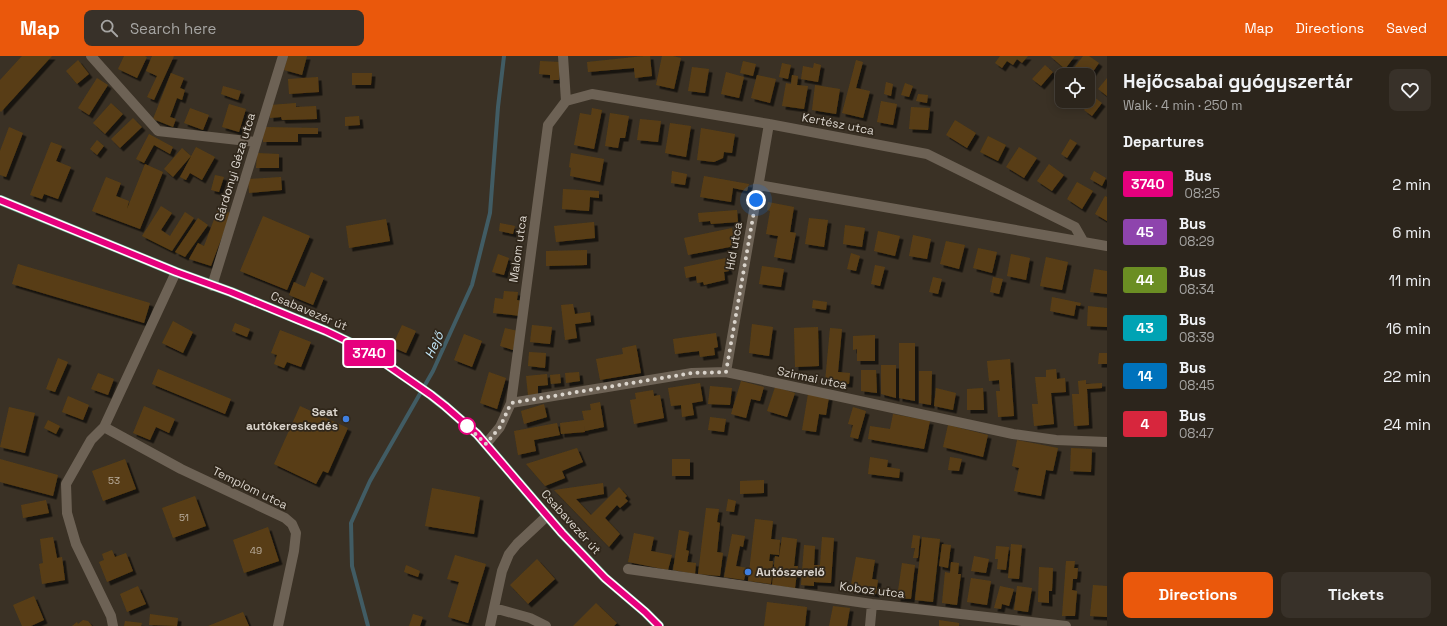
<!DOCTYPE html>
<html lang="en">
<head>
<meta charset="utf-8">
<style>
  :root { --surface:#2c251c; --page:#383129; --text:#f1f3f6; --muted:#a6a5a3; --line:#48423b; --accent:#ea580c }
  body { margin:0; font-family:"Space Grotesk",sans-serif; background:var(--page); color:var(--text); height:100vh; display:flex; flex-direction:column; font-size:15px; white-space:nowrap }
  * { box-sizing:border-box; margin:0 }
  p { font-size:13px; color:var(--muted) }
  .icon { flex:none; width:22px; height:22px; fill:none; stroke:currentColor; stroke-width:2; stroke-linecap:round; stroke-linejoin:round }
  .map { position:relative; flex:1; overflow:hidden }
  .sheet { display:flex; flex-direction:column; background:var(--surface); width:340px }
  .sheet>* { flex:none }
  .badge { padding:0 8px; border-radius:3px; font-size:14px; line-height:26px }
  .controls { position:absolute; left:1055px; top:12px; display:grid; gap:8px }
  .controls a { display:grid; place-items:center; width:40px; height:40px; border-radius:8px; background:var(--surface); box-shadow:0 2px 10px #0003,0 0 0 1px var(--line); font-size:20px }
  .you { position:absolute; width:20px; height:20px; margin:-10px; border:3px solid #fff; border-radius:50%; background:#1a73e8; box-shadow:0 0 0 6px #1a73e833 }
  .map>.badge { position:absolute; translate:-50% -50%; box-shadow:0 0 0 2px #fff }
  h2 { padding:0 16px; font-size:15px; line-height:36px }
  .round { display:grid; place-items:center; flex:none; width:42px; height:42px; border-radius:8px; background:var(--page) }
  .head { display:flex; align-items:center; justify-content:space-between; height:68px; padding:0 16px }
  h1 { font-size:19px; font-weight:800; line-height:30px }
  .primary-button { display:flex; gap:8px; margin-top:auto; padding:8px 16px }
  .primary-button a { flex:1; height:46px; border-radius:8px; background:var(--accent); color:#fff; font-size:16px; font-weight:800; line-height:46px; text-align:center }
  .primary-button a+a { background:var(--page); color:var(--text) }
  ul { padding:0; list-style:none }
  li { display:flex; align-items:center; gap:12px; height:48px; padding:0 16px }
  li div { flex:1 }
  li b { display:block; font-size:15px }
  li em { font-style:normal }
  li .badge { min-width:44px; font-weight:700; text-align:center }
  header { display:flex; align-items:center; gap:24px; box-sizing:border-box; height:56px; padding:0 20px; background:var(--accent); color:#fff }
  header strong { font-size:19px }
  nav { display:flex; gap:22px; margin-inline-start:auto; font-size:14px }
  .search { width:280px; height:36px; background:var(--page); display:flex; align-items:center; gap:10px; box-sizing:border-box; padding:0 14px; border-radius:8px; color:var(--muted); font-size:15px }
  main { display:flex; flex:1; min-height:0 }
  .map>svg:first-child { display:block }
</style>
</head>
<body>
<header>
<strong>Map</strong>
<div class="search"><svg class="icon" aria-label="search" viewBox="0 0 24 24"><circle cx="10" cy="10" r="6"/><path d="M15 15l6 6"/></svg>Search here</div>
<nav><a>Map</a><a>Directions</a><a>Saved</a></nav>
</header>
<main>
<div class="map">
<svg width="1107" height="570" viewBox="0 0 1107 570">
  <defs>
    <filter id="shadow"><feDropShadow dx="3.5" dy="3.5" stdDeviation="0" flood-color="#0009"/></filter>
  </defs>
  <rect width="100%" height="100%" fill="#3a3125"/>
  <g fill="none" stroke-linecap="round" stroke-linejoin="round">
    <path stroke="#415c64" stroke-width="4" d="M368,570L352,510L351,467L370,425L433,315L472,229L490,157L498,51L504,0"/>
  </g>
  <path fill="#593e14" filter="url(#shadow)" d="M22,0H52L1,56L0,55V24Z
    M124,0H145L147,1L137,22L118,13Z
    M152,0H174L154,44L147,41L157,20L146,15Z
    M288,0H307L302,19L284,14Z
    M644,0H650L652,20L635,22L634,12L588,16L587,6Z
    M662,0H673L681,2L674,33L656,29Z
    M1000,0H1028L1022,7L1017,3L1013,9L1007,5L1002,12L995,7Z
    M1050,0H1075L1065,13Z
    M1083,0H1089L1099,7L1088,23V19H1075L1071,16Z
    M78,4L89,18L77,28L66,15Z
    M856,4L863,6L856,32L870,35L863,62L842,57Z
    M540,5L560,6L559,24H550V19L539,18Z
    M743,5L756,8L753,20L740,17Z
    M782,7L791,9L788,23L779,21Z
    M814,7L821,9L818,26L801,23L803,10L813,12Z
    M1045,9L1053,16L1041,30L1032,23Z
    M692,11L709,13L705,37L688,35Z
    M726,16L744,21L739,42L721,38Z
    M171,17L184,22L180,32L185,34L182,44L177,42L170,61L176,63L173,71L153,63Z
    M352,17H372L371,29H352Z
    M757,19L776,23L770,47L751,42Z
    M792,19L798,20L797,29L808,30L804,53L782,50L786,27L791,28Z
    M318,21L319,36L289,38L288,23Z
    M97,22L108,29L89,59L78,52Z
    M1107,22V40L1098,33Z
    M886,26L893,28L891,40L884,38Z
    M905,27L913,30L909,41L901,39Z
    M815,29L840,33L836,58L812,54Z
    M223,30L241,35L238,44L221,38Z
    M918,38L928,39L927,47L916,45Z
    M1094,41L1102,47L1092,60L1084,54Z
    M881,45L897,48L893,69L877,66Z
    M111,47L123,58L105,78L93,67Z
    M296,47V51L316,50L317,63L282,64L281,61L270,62V49Z
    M229,48L246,53L239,76L222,71Z
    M911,51L930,52L928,74L909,73Z
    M190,52L209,59L203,74L184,67Z
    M592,52L602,54L594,93L574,89L580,57L591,59Z
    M610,57L629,60L625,82H620L618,92L605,90Z
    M359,60L360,69L345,70V61Z
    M133,62L142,71L120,92L111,83Z
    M640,63L661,65L658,86L637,84Z
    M955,64L976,77L967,92L946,79Z
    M670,67L691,70L686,101L665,97Z
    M9,71L23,77L6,121L0,119V95Z
    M263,71L318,72V78H298V86H263Z
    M701,72L735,78L732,97L724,96L723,102L714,106L697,104Z
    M149,78L173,91L170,98L154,89L144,107L136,103Z
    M988,80L1006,89L998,105L980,96Z
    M1070,83L1077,87L1067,102L1061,98Z
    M97,84L104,90L97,99L90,93Z
    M51,86L62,90L56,105L71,111L58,143L44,138L42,143L30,139Z
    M196,91L215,101L202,124L190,117L186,124L180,121Z
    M1019,91L1037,102L1024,122L1006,111Z
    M182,92L191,100L173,121L164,113Z
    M257,97L279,98V112H256Z
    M571,97L604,103L600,126L570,120L571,112L569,111Z
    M145,108L163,116L140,173L92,155L106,121L121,127L116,140L129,145L127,153Z
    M1049,108L1064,119L1052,135L1037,125Z
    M672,115L687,118L685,129L671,127Z
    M1094,115L1106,122L1102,130L1090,123Z
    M215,119L224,121L219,136L211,134Z
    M704,120L749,128L747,135L733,132L731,146L700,141Z
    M281,121L282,134L249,137L248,123Z
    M1077,126L1093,135L1082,153L1067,143Z
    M563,133L599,135V142L590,141L589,155L562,153Z
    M1105,140L1107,141V165L1095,158Z
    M768,146L794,151L790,176L796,177L791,204L774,201L778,180L766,178L770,155L767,154Z
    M161,150L172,157L161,174L170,180L185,156L194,162L172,195L142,180Z
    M218,153L231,157L211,210L189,203L198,187L204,190Z
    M737,154L738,166L711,168L710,165L699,166L698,157Z
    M263,160L310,180L287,234L240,215Z
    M198,162L208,169L185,201L175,196Z
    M809,162L828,164L824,191L805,188Z
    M386,163L390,185L349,192L346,170Z
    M594,166L595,182L556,186L554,170Z
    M500,167L515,170L513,178L499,175Z
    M845,169L865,172L862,191L843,188Z
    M732,172L735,190L688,199L684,182Z
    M878,175L900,180L895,200L874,195Z
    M913,179L931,183L927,203L909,200Z
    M946,185L965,189L959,213L940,208Z
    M978,192L997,196L992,217L973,212Z
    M587,194V209L546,210V195Z
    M851,197L860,200L856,215L847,213Z
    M498,198L509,202L504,219L492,216Z
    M1011,198L1030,202L1026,224L1007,220Z
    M1046,201L1068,206L1062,234L1040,230Z
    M726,202L729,215L724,216L725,224L704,229L703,226L697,227L696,220L686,222L684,211Z
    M18,208L150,247L144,267L12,228Z
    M875,209L885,211L880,230L871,228Z
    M762,210L784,213L781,231L759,228Z
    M1094,213L1107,215V238L1090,236Z
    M311,216L324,222L313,249L289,239L294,226L305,231Z
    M933,221L942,223L938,238L929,236Z
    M993,221L1003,223L999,238L990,236Z
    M504,235L518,236L517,244L522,245L521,260L493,257L495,242L503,243Z
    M1052,241L1081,247L1080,250L1076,249L1074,260L1050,255Z
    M813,244L827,246L826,254L812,252Z
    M573,248L575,258L590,256L591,266L575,268L577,282L565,284L561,249Z
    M1088,250L1107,252V271L1087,270Z
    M173,265L193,276L183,297L162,287Z
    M235,267L250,273L247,281L232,275Z
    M752,268L773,271L769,300L749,297Z
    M402,269L416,275L406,297L392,291Z
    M532,269L552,271L550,288L530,286Z
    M818,271L819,310L795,311L794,272Z
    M505,272L518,275L513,294L500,290Z
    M830,272L842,273L838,316L850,317L849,328L825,326Z
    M280,274L311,286L301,311L287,306L284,312L274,308L277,299L271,297Z
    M716,277L718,291L714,292L715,299L700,301L699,295L675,298L673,283Z
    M464,278L482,285L472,311L454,304Z
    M875,279V305H857V293L853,294V280Z
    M899,287H915V345L899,342Z
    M636,289L641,317L600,324L596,303L623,298L622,292Z
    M529,296L546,297L545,312L528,310Z
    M1099,297H1107V308H1098Z
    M58,302L68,306L55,336L46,333Z
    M1010,303L1014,360L998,361L996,335H1000L999,324L989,325L987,305Z
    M881,309H896V342L881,338Z
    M158,313L231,343L225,358L152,328Z
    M1056,313L1057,323L1065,322L1066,336L1051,337L1054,368L1034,370L1032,348H1038L1035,321H1046V314Z
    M861,314H876L877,337L861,335Z
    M919,315H932L931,349L919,347Z
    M489,316L506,322L497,353L480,347Z
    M579,316L580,325L566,327L565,317Z
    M98,317L114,323L108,339L91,333Z
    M547,318L548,329L538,330V338L528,339L526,320Z
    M560,318L561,327L551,328L550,319Z
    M1086,324V328L1102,327V332L1087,333L1089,369L1074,370L1072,338H1079L1078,325Z
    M741,325L764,331L760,345L751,343L746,362L731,358Z
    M700,327L703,345L692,347L694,359L682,361L681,349L671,350L668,332Z
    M710,330L732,332L730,349L708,348Z
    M775,331L795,337L787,361L767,355Z
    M936,332L956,337L953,354L934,350Z
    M983,332L984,354H967V333Z
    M653,334L654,340L660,339L664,362L634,368L630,344L636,343L635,337Z
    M808,338L829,341L826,359L819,358L816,376L802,374Z
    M68,340L89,349L83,364L62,356Z
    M600,346L604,371L585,375L584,367L585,376L561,378L560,367L584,364L582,355L591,354L590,348Z
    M544,348L547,361L524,368L521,355Z
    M144,350L175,363L169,377L156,371L150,384L133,377Z
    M300,350L348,372L328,417L323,415L316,428L274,408Z
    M9,351L35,357L25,397L0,391Z
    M853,351L866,355L858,383L850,381L853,369L848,368Z
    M893,358L930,365L924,393L868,383L870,370L890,373Z
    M710,361L726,363L724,376L708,374Z
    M48,364L60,370L56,378L44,372Z
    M557,367L560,379L534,384L536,395L518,399L514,375Z
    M948,369L988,379L983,401L943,391Z
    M1017,384L1058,392L1053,415L1046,414L1041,440L1014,435L1019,412L1012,410Z
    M577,392L583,406L562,415L565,422L545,430L526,408Z
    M1071,392L1092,393L1091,416L1070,415Z
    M870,401L888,404L887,411L900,413L899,422L868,418Z
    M950,401L962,403L959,415L948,414Z
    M0,403L58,419L53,440L0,426Z
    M125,403L136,433L103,445L92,415Z
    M672,403H690V420H672Z
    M764,424V437L740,438V425Z
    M603,427L604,438L576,443L591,459L619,431L627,440L625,442L628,445L620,452L617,449L605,462L620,478L609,491L554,434Z
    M432,432L480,441L474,478L425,470Z
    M195,440L206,470L173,482L162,452Z
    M728,443L736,445L734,456L726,455Z
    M46,444L49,457L23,462L21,449Z
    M706,452L719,453L717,466L720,467L717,496L723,497L720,520L698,518Z
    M755,463L773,465L771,483L780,484L779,499L770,498L769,505H773L771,528L748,525Z
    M268,471L279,505L244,517L233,484Z
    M679,474L689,476L686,494L689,495L687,506L696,507L695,518L673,514Z
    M634,477L654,481L651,495L672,499L668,514L628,506Z
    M732,478L745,480L743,491L740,490L736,510L747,512L744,524L724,521Z
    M913,479L920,480L918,502H913L915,492H911Z
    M53,481L57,502L62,501L65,524L42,528L39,508L43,507L40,483Z
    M782,481L797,483L794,510H798L795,532L772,529L775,500L779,501Z
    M822,481L834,482L831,527L814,526V530L801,529L804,489L815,490L814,509H820Z
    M922,481L940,483L933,546L915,544Z
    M942,488L951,489L948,512L939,510Z
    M1011,488L1022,489L1019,523L1008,522Z
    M996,490L1009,491L1006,514L997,513L998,503H995Z
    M112,494L115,501L126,497L133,515L107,526L99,506L104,504L102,498Z
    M455,499L486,508L468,567L448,561L459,526L447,523Z
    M974,500L989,503L986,517L971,515Z
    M856,501L875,504L872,523L878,524L876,538L850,534Z
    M537,503L555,523L528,548L510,529Z
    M1066,505H1075L1074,512H1078L1077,523H1073L1072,534L1077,535L1075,560H1062Z
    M951,506L959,507L958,518H961L957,549L942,547L945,516L950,517Z
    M902,507L915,509L911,543L897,542Z
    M406,509L420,515L418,521L404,516Z
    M1039,511L1053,512L1052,535H1049V547L1038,546Z
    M971,522L991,525L987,549L967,546Z
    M1093,529L1107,530V561L1090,560Z
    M138,530L146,548L127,556L120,538Z
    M1000,530L1014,533L1009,550L1002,548L1001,553L994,552Z
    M1017,530L1032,532L1028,556L1014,554Z
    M34,540L44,564L31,570H22L13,549Z
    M767,546L807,551L805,570H764Z
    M596,547L617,567L614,570H573Z
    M833,550L850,552L847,570H829Z
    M243,556L249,570H208Z
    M150,558L178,562L177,570L149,569Z
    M413,558L423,561L420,570H409Z
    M83,564L88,565L92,570H72L77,566L78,568Z
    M939,564L959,567V570H939Z
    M125,565L142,567L141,570H124Z"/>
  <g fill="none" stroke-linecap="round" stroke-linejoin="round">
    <path stroke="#6d6255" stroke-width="10" d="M91,0L158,75L256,86
      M566,45L592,38L769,68L927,98L1075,171L1083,185
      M758,129L1107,190
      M212,230L283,0
      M726,316L769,68
      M511,347L692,317L726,316L1013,378L1056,384L1107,386
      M104,371L181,413L285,462L292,468L296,477L294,495L278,570
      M486,388L500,371L511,347L548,69L566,45L563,0
      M628,513L872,548L1066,570
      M494,552L530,562L546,570
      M113,570L111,560L76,488L67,457L66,428L91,384L104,371L176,216
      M490,570L502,515L509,498L517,488L547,460
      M870,570L872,548"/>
    <path stroke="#63a48c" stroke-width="10" d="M0,144L176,216L231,236L326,275L366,294L431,339L445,350L477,378L562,477L605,522L645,556L659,570"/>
  </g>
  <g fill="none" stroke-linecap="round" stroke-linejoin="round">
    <defs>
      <path id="line" d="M0,144L176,216L231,236L299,264L326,275L366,294L431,339L445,350L477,378L562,477L605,522L645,556L659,570"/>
    </defs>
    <use href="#line" stroke="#fff" stroke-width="9"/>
    <use href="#line" stroke="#e6007e" stroke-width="6"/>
    <path stroke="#dad4cc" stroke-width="4" stroke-dasharray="0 7.2" d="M467,370L466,369L486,388L500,371L511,347L692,317L726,316L756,144"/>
  </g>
  <g fill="#3f7fe0" stroke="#30271b" stroke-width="1.5">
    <circle cx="346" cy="363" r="4"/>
    <circle cx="748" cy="516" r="4"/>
  </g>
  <circle fill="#fff" stroke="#e6007e" stroke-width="2" cx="467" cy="370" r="8"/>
  <g text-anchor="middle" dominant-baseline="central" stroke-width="3.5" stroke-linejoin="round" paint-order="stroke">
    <g font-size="10" fill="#baae9e">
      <text x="114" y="424">53</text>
      <text x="184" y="461">51</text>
      <text x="256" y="494">49</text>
    </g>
    <g font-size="12" fill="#dad4cc" stroke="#30271b">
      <text transform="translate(838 68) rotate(11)">Kertész utca</text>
      <text transform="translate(235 111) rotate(-73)">Gárdonyi Géza utca</text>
      <text transform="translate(734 190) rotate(-80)">Híd utca</text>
      <text transform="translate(518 193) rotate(-82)">Malom utca</text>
      <text transform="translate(309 255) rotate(23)">Csabavezér út</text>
      <text transform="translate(812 322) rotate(12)">Szirmai utca</text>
      <text transform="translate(250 432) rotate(26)">Templom utca</text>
      <text transform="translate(571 466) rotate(48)">Csabavezér út</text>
      <text transform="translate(872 534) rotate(7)">Koboz utca</text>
    </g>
    <g font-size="12" font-weight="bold" fill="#dad4cc" stroke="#30271b" text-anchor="end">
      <text x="338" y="356">Seat<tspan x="338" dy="14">autókereskedés</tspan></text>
      <text x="756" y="516" text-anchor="start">Autószerelő</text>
    </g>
    <g font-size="13" font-style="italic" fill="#c4e9fb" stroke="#30271b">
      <text transform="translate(434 289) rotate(-66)">Hejő</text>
    </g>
  </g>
</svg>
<div class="controls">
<a><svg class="icon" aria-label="locate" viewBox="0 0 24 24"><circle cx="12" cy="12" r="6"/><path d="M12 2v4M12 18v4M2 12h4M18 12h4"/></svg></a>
</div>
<div class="you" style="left:756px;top:144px"></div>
<b class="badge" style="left:369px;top:297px;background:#e6007e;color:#fff">3740</b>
</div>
<section class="sheet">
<div class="head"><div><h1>Hejőcsabai gyógyszertár</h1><p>Walk · 4 min · 250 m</p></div><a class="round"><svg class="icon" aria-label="heart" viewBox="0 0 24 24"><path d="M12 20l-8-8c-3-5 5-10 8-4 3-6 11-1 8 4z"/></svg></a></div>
<h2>Departures</h2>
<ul>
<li><span class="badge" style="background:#e6007e;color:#fff">3740</span><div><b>Bus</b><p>08:25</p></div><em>2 min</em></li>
<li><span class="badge" style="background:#8e44ad;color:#fff">45</span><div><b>Bus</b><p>08:29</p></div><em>6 min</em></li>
<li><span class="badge" style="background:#6b8e23;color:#fff">44</span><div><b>Bus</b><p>08:34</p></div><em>11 min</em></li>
<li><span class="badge" style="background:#00a3b4;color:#fff">43</span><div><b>Bus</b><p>08:39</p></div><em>16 min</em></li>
<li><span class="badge" style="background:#0072bc;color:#fff">14</span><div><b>Bus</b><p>08:45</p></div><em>22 min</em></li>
<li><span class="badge" style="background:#d7263d;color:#fff">4</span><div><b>Bus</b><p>08:47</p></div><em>24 min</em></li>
</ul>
<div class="primary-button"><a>Directions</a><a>Tickets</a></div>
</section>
</main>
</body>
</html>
